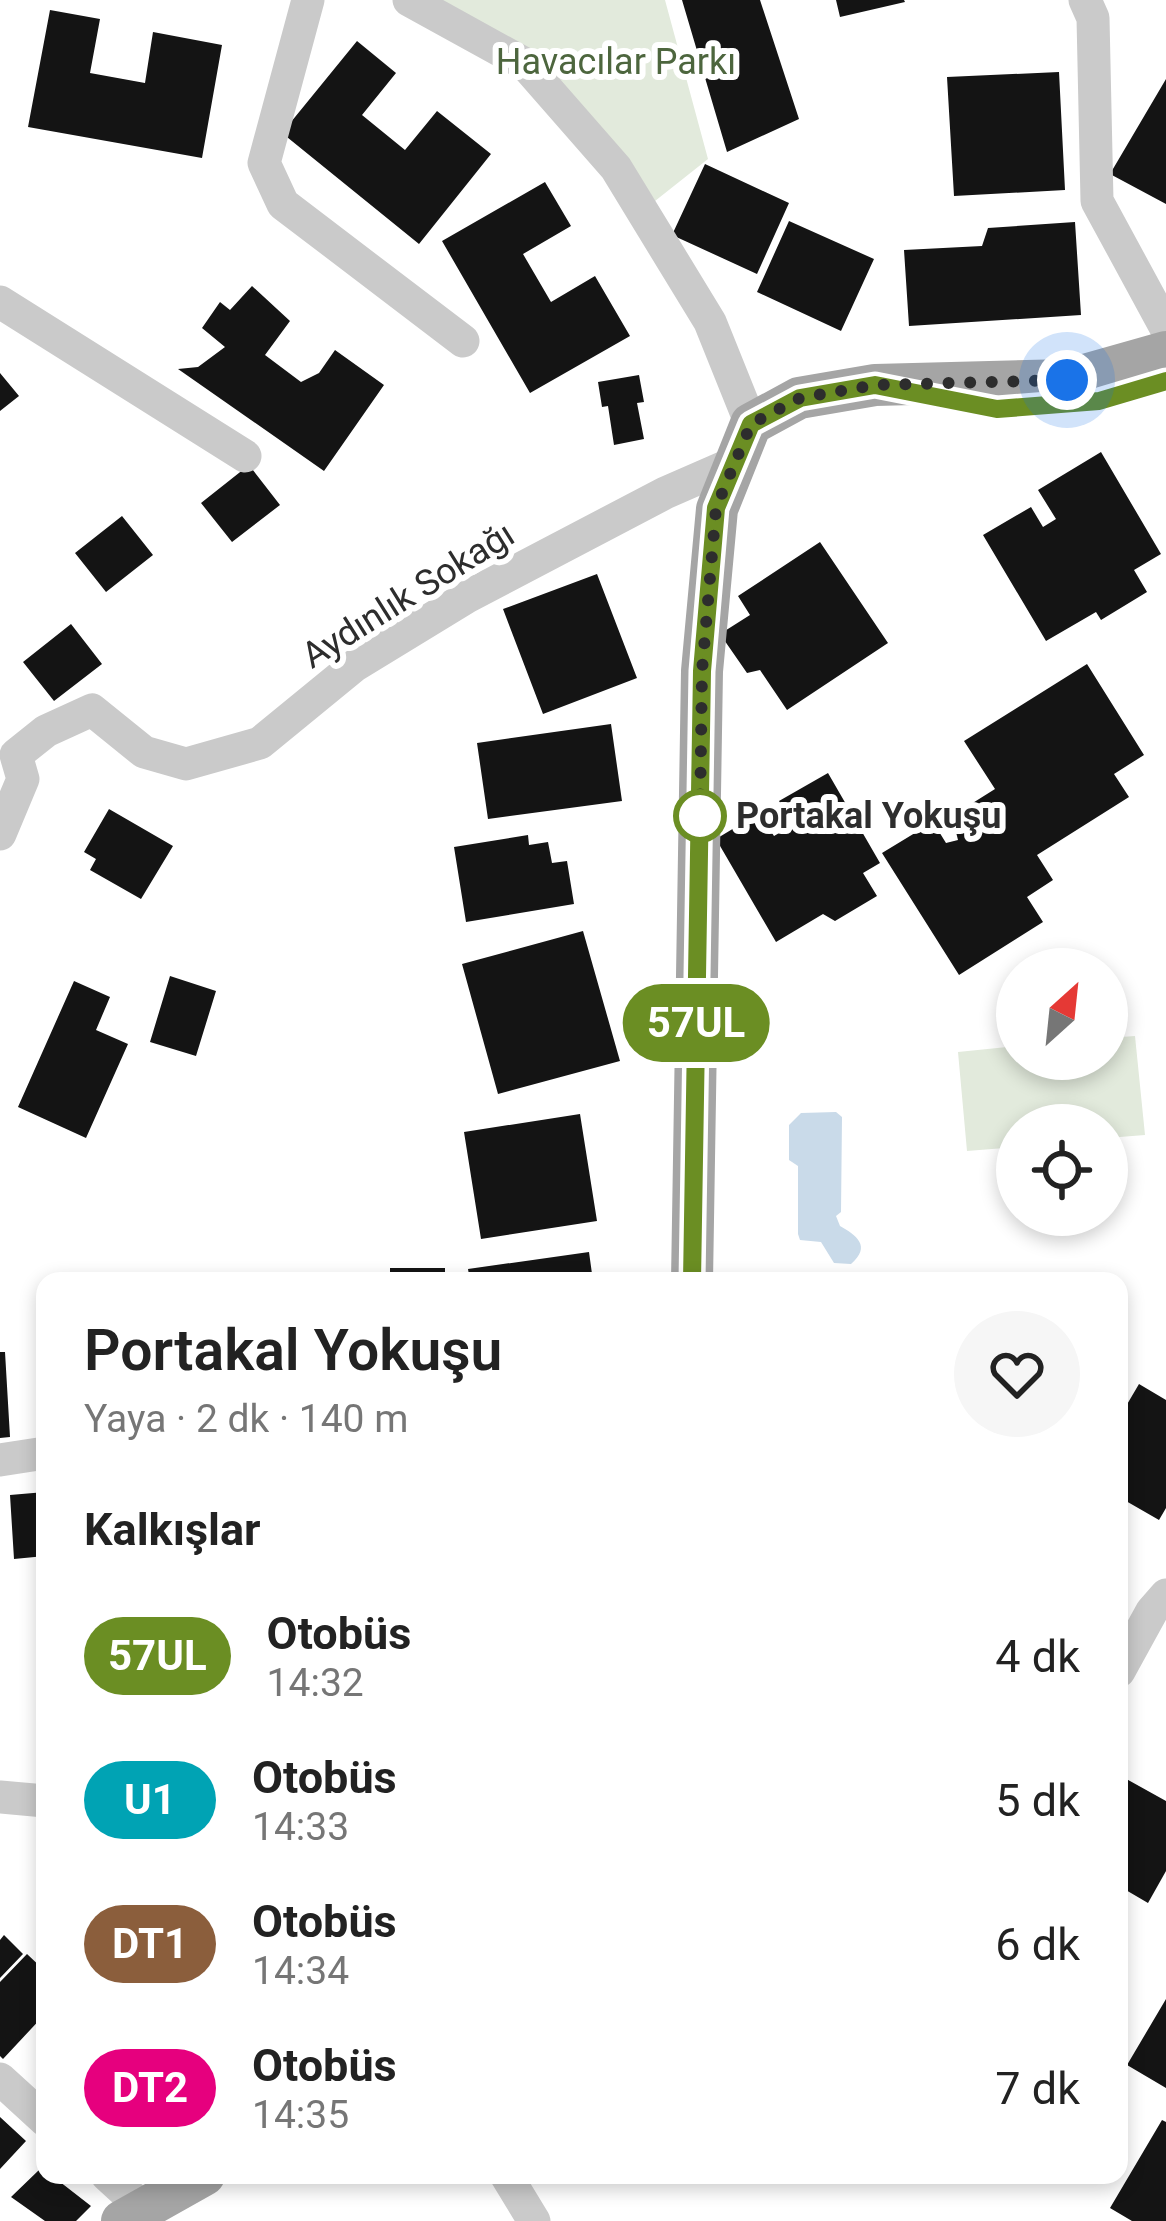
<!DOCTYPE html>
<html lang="tr">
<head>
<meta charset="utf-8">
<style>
  :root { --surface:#fff; --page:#f6f6f6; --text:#222; --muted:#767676 }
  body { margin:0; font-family:Roboto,sans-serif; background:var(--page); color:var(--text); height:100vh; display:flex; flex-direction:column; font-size:45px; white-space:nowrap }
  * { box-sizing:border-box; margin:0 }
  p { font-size:39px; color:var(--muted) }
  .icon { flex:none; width:66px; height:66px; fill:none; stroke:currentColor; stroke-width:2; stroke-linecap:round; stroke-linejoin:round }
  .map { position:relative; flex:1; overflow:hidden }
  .sheet { position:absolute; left:36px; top:1272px; width:1092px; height:912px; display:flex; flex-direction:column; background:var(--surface); border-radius:24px; box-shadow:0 6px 18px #0003 }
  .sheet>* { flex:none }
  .badge { padding:0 24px; border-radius:39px; font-size:42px; line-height:78px }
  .needle { width:78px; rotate:27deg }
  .fabs { position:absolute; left:996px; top:948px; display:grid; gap:24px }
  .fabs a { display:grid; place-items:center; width:132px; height:132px; border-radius:50%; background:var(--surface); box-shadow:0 6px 18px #0003; font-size:60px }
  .you { position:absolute; width:60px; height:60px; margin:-30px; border:9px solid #fff; border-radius:50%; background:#1a73e8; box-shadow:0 0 0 18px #1a73e833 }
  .map>.badge { position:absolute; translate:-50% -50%; box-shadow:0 0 0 6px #fff }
  h2 { padding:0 48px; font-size:45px; line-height:108px }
  .round { display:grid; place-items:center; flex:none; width:126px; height:126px; border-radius:63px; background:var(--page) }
  .overview { display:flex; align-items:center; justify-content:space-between; height:204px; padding:0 48px }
  h1 { font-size:57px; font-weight:600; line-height:90px }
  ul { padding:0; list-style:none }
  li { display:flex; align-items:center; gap:36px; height:144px; padding:0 48px }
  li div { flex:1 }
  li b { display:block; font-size:45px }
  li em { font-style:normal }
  li .badge { min-width:132px; font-weight:700; text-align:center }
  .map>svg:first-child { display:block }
</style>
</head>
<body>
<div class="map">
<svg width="1166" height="2221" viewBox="0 0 1166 2221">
  <rect width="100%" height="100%" fill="#fff"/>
  <path fill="#e2eadc" d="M420,0H665L708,159L655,201L630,162Z
    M1135,1036L1145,1135L1107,1138V1125H1017V1147L967,1151L958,1052L1017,1046V1059H1107V1038Z"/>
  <path fill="#c9dae9" d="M801,1113L836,1112L842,1117L841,1212L836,1216L840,1226C856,1235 872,1246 851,1264L834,1263L821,1242L800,1240L798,1234V1166L789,1160V1125Z"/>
  <path fill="#141414" d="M682,0H760L799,119L727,152Z
    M836,0H904L905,2L840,17Z
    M50,10L100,19L90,73L145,83L153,32L222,45L202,158L28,127Z
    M357,41L396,73L362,115L405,150L437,111L491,154L419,244L282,133Z
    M1059,72L1065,190L954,196L947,77Z
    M1166,79V204L1110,174Z
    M705,164L789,203L757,274L672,235Z
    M545,182L571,226L523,254L551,302L595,276L630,336L530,393L442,241Z
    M789,221L874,259L841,331L757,292Z
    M1075,222L1081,315L909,326L904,250L982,246L988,228Z
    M252,286L290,321L265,355L301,382L319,373L335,350L384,385L324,471L178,369L198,367L225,347L202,328L220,302L230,310Z
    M0,373L19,396L0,411Z
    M639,375L644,402L637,403L644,439L614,445L608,406L602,407L598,382Z
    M1101,452L1161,554L1134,570L1147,592L1101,620L1096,612L1046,641L983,535L1031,507L1043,527L1056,519L1038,490Z
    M249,465L280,505L232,542L201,503Z
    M122,516L153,555L106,592L75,553Z
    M820,542L888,643L787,710L760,670L747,673L720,634L750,615L738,596Z
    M597,574L637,678L543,714L503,609Z
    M71,624L102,664L54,701L23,662Z
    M1087,664L1144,755L1114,774L1129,797L1037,855L1053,880L1027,897L1043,922L959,975L882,853L933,822L946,843L958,840L952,816L995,789L964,741Z
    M611,724L622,801L488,819L477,743Z
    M828,773L880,863L863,873L877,896L835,921L823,914L776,942L716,839L759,813L774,836L793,825L779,801Z
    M109,809L173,846L141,899L90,870L96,859L84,852Z
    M528,835L529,845L548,842L552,863L567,861L574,904L466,922L454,847Z
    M583,931L620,1061L498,1094L462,964Z
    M170,976L216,991L196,1056L150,1042Z
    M74,981L110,997L96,1030L128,1044L86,1138L18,1107Z
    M580,1114L597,1221L481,1239L464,1132Z
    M589,1252L593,1281H470L468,1269Z
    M390,1268H445V1281H390Z
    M0,1352H5L10,1437L0,1438Z
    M1139,1384L1166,1400V1508L1159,1520L1119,1497V1418Z
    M45,1492V1556L14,1559L10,1495Z
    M1121,1776L1166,1801V1871L1148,1903L1119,1886Z
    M4,1935L23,1954L0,1978V1940Z
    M27,1954L45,1971V2014L3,2059L0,2056V1982Z
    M1166,1999V2088L1127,2065Z
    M0,2117L26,2141L0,2169Z
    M1162,2120L1166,2122V2221H1132L1110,2208Z
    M39,2170L51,2182L55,2178L91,2206L76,2221H45L11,2197Z"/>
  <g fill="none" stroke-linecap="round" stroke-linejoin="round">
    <path stroke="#cacaca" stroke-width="33" d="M308,0L264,163L283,204L463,341
      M409,0L525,64L616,168L710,322L751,424
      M1085,0L1093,18L1097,201L1166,328
      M0,302L245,456
      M0,834L23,779L16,755L46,731L92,710L144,752L186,764L260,743L354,666L467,597L665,493L736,462
      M0,1460L45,1453
      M1119,1671L1152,1611L1166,1595
      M0,1797L45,1801
      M0,2079L45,2120
      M107,2175L144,2209
      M506,2175L534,2221"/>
    <path stroke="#a5a5a5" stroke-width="42" d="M692,1281L702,671L717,509L751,424L799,398L875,385L1067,380L1166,352
      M122,2221L204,2175"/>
  </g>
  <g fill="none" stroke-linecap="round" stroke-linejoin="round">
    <defs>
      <path id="line" d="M692,1281L702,671L716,508L751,424L800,398L875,385L997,409L1099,401L1166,381"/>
    </defs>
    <use href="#line" stroke="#fff" stroke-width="27"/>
    <use href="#line" stroke="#6b8e23" stroke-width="18"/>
    <path stroke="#2d2d2d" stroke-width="12" stroke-dasharray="0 21.6" d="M700,816L702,671L716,508L751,424L800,398L875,385L1067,380"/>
  </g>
  <circle fill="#fff" stroke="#6b8e23" stroke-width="6" cx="700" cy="816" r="24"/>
  <g text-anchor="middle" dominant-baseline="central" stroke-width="12" stroke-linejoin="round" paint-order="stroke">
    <g font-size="36" fill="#4d663e" stroke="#fff">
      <text x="616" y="62">Havacılar Parkı</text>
    </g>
    <g font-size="36" fill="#2d2d2d" stroke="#fff">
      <text transform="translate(408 595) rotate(-32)">Aydınlık Sokağı</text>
    </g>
    <g font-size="36" font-weight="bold" fill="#2d2d2d" stroke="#fff" text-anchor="start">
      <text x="736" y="816">Portakal Yokuşu</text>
    </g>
  </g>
</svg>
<div class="fabs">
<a><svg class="needle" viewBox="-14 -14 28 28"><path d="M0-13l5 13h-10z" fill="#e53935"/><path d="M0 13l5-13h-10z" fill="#767676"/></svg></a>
<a><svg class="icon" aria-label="locate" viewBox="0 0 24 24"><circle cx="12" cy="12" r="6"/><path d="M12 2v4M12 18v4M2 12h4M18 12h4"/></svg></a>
</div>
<div class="you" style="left:1067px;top:380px"></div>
<b class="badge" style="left:696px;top:1023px;background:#6b8e23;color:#fff">57UL</b>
<section class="sheet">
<div class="overview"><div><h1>Portakal Yokuşu</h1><p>Yaya · 2 dk · 140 m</p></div><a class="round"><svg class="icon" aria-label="heart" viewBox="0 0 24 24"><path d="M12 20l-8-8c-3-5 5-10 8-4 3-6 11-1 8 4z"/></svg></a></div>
<h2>Kalkışlar</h2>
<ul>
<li><span class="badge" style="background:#6b8e23;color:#fff">57UL</span><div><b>Otobüs</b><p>14:32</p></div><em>4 dk</em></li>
<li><span class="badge" style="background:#00a3b4;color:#fff">U1</span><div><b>Otobüs</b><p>14:33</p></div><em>5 dk</em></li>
<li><span class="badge" style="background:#8b5e3c;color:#fff">DT1</span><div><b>Otobüs</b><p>14:34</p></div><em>6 dk</em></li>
<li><span class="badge" style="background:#e6007e;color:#fff">DT2</span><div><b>Otobüs</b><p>14:35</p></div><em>7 dk</em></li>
</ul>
</section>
</div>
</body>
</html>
